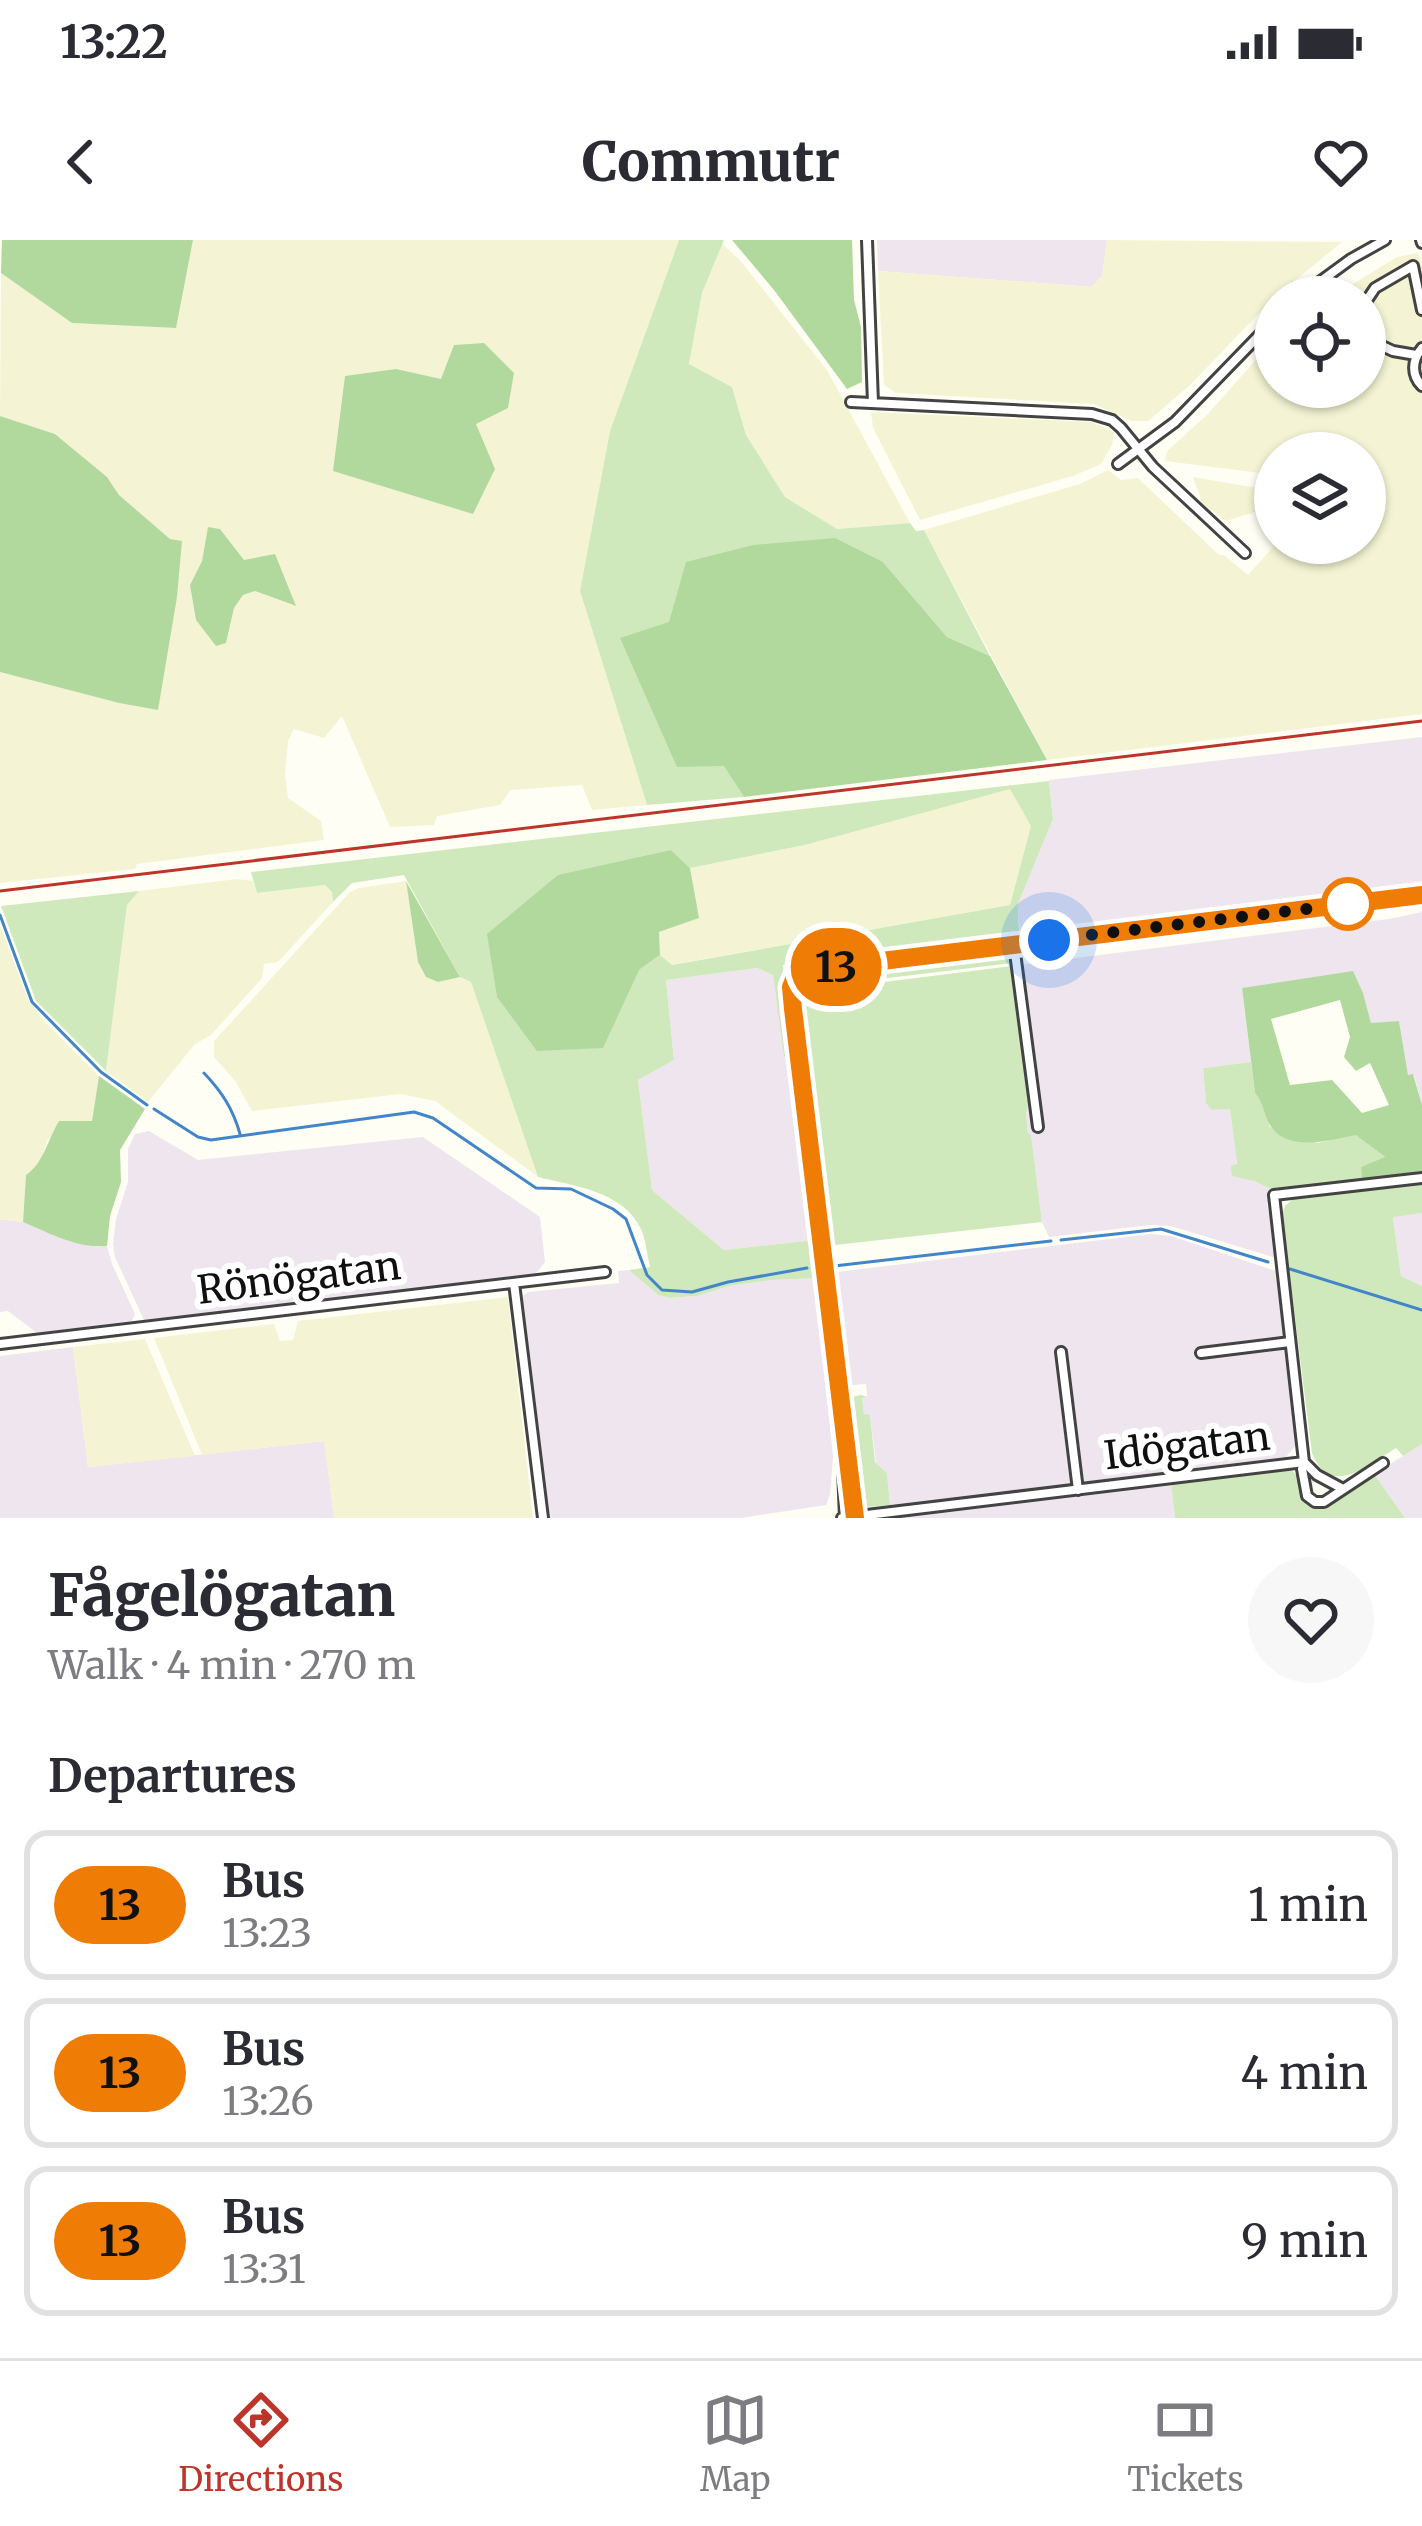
<!DOCTYPE html>
<html lang="en">
<head>
<meta charset="utf-8">
<style>
  :root { --surface:#fff; --page:#f7f7f7; --text:#2b2b33; --muted:#7c7c81; --line:#e1e1e2; --accent:#bd342b }
  body { margin:0; font-family:Merriweather,serif; background:var(--page); color:var(--text); height:100vh; display:flex; flex-direction:column; font-size:45px; white-space:nowrap }
  * { box-sizing:border-box; margin:0 }
  p { font-size:39px; color:var(--muted) }
  .icon { flex:none; width:66px; height:66px; fill:none; stroke:currentColor; stroke-width:2; stroke-linecap:round; stroke-linejoin:round }
  .map { position:relative; height:1278px; overflow:hidden }
  .drawer { display:flex; flex-direction:column; background:var(--surface); flex:1 }
  .drawer>* { flex:none }
  .badge { padding:0 24px; border-radius:39px; font-size:42px; line-height:78px }
  .controls { position:absolute; left:1254px; top:36px; display:grid; gap:24px }
  .controls a { display:grid; place-items:center; width:132px; height:132px; border-radius:50%; background:var(--surface); box-shadow:0 3px 9px #0004; font-size:60px }
  .you { position:absolute; width:60px; height:60px; margin:-30px; border:9px solid #fff; border-radius:50%; background:#1a73e8; box-shadow:0 0 0 18px #1a73e833 }
  .map>.badge { position:absolute; translate:-50% -50%; box-shadow:0 0 0 6px #fff }
  h2 { padding:0 48px; font-size:45px; line-height:108px }
  .round { display:grid; place-items:center; flex:none; width:126px; height:126px; border-radius:63px; background:var(--page) }
  .overview { display:flex; align-items:center; justify-content:space-between; height:204px; padding:0 48px }
  h1 { font-size:57px; font-weight:800; line-height:90px }
  ul { padding:0; list-style:none }
  li { display:flex; align-items:center; gap:36px; height:150px; margin:0 24px 18px; padding:0 24px; border:6px solid var(--line); border-radius:24px }
  li div { flex:1 }
  li b { display:block; font-size:45px }
  li em { font-style:normal }
  li .badge { min-width:132px; font-weight:700; text-align:center }
  .status { display:flex; justify-content:space-between; align-items:center; height:84px; padding:0 60px; background:var(--surface); direction:ltr }
  .status svg { height:33px; fill:currentColor }
  header { display:flex; justify-content:space-between; align-items:center; height:156px; padding:0 48px; background:var(--surface); font-size:54px; font-weight:800 }
  .menu { display:flex; justify-content:space-around; align-items:center; height:168px; border-top:3px solid var(--line); background:var(--surface); font-size:33px; color:var(--muted) }
  .menu a { display:grid; justify-items:center; gap:6px }
  .menu .active { color:var(--accent) }
  .map>svg:first-child { display:block }
</style>
</head>
<body>
<div class="status"><b>13:22</b><svg viewBox="0 0 49 12"><path d="M0 12V9h3v3zM5 12V6h3v6zM10 12V3h3v9zM15 12V0h3v12zM26 1h20v11H26zM47 4h2v5h-2z"/></svg></div>
<header><svg class="icon" aria-label="back" viewBox="0 0 24 24"><path d="M15 5l-7 7 7 7"/></svg>Commutr<svg class="icon" aria-label="heart" viewBox="0 0 24 24"><path d="M12 20l-8-8c-3-5 5-10 8-4 3-6 11-1 8 4z"/></svg></header>
<div class="map">
<svg width="1422" height="1278" viewBox="0 0 1422 1278">
  <rect width="100%" height="100%" fill="#fffef4"/>
  <path fill="#eee5ee" d="M877,0H1107L1102,36L1092,47L878,31Z
    M1422,497V648L1020,697L1018,664L1053,579L1049,540Z
    M1422,672V865L1414,835L1408,836L1399,781L1371,784L1363,753L1242,749L1251,822L1203,828L1206,862L1213,870L1230,868L1237,925L1254,941L1273,950L1267,964L1276,1018L1171,986L1150,985L1049,997L1042,982L1031,896L1028,894L1026,872L1030,859L1012,726L1389,679Z
    M757,728L773,735L784,815L792,805L815,1000L724,1010L652,950L638,840L674,820L666,740Z
    M149,891L198,920L423,897L540,977L545,1022L534,1036L144,1080L115,1017L113,1004L116,979L128,942V909L135,894Z
    M1422,973V1046L1401,1036L1393,976Z
    M0,979L23,982L68,1001L97,1007L107,1006L112,1024L135,1074L132,1081L37,1093L8,1071L0,1072Z
    M1151,994L1171,996L1276,1031L1297,1204L1286,1217L890,1265L887,1233L876,1223L870,1175H864L862,1158L867,1157L866,1144L852,1145L842,1139L829,1033Z
    M629,1030L658,1055L670,1058L697,1056L729,1046L772,1040L819,1038L816,1054L833,1216L830,1254L826,1265L741,1278H549L522,1064L523,1056L528,1052L619,1043L618,1031Z
    M73,1107L88,1227L325,1201L334,1278H0V1116Z
    M1422,1204V1278H1405L1374,1234Z
    M1171,1244L1175,1278H886Z"/>
  <path fill="#f4f4d4" fill-rule="evenodd" d="M193,0H679L610,191L580,351L647,565L592,570L582,545L511,550L500,565L437,576L434,585L390,587L342,476L324,498L294,489L288,501L285,535L288,558L321,581L324,600L137,624L135,629L0,643V432L119,463L158,470L182,301L170,299L119,255L107,237L55,194L0,176L1,33L72,83L175,88ZM208,288L220,289L244,320L294,366L255,351L243,355L234,368L226,403L190,345L202,321Z
    M1107,0L1342,2L1275,57L1189,146L1148,181H1132L1093,164L896,153L884,145L878,31L1091,47L1102,36Z
    M722,4L739,19L827,130L910,283L837,289L785,257L746,195L732,147L689,124L702,53Z
    M1418,13L1422,22V474L1047,520L924,290L1080,244L1108,230L1121,240L1138,238L1219,315H1224L1248,335L1274,306L1265,296L1275,284V303H1365V213H1275V235L1165,221L1167,211L1207,175L1275,98V147H1365V57H1332L1397,17Z
    M871,172L1091,182L1114,192L1112,205L1101,224L1073,236L920,280L873,188Z
    M1193,237L1275,251V281L1261,270L1226,281L1202,263Z
    M1010,548L1032,586L1010,665L671,725L660,715L659,692L698,678L690,628L805,605Z
    M237,639L253,641L257,653L325,645L332,652L333,662L278,722L264,724L262,738L211,795L195,804L148,862L106,831L127,665L139,651Z
    M406,641L418,722L426,737L438,742L460,737L471,742L538,937L435,861L401,854L252,871L235,841L214,817V801L350,652L359,648Z
    M0,685L28,759L43,780L99,836L92,882L48,899L39,925L26,935L23,982L0,979Z
    M508,1057L533,1278H334L324,1201L202,1215L154,1098L274,1084L280,1101L293,1100L298,1081Z
    M145,1099L195,1216L88,1227L73,1107Z"/>
  <path fill="#cfe9bd" fill-rule="evenodd" d="M679,0H724L702,53L689,124L732,147L746,195L785,257L837,289L910,283L916,291L924,290L990,416L947,397L883,322L621,398L724,525L744,557L647,565L580,351L610,191Z
    M1049,541L1053,579L1018,664L1019,696L783,725L792,805L784,817L773,735L757,728L666,740L674,820L638,840L652,950L724,1010L815,1000L819,1038L772,1040L729,1046L697,1056L670,1058L658,1055L629,1030L650,1027C647,1015 646,1000 641,989C623,951 574,946 538,937L471,742L460,737L404,635L352,643L333,662L332,652L325,645L257,653L251,632ZM1010,549L1031,586L1010,665L672,725L660,715L639,730L671,610L690,628L805,605Z
    M139,651L127,665L106,831L36,761L1,666Z
    M996,713L1005,715L1012,723L797,749L809,737Z
    M1012,726L1030,859L1026,873L1028,893L1031,895L1042,982L826,1006L820,956L825,952L822,932L817,928L796,753Z
    M1251,822L1255,853L1263,862L1270,887L1318,903L1356,894L1386,918L1361,927L1362,939L1273,950L1254,941L1232,936L1231,926L1237,924L1230,869L1212,870L1206,863L1203,828Z
    M1422,941V973L1393,977L1401,1036L1422,1046V1204L1403,1216L1396,1208C1370,1224 1330,1260 1312,1213L1282,974L1285,966L1295,957Z
    M861,1155L868,1157L862,1158L864,1174L870,1175L875,1222L887,1233L890,1265L867,1267L861,1265L845,1168L851,1157Z
    M1291,1230C1309,1242 1294,1272 1327,1266L1374,1234L1405,1278H1175L1171,1244Z"/>
  <path fill="#b2d99d" fill-rule="evenodd" d="M2,0H193L176,88L72,83L1,33Z
    M732,0H852L854,60L861,87L862,142L847,149L774,50Z
    M484,103L514,133L508,168L476,184L495,229L473,274L333,231L345,136L396,129L441,139L454,105Z
    M0,176L55,194L107,237L119,255L170,299L182,301L177,357L158,470L119,463L0,432Z
    M208,287L220,289L244,320L275,314L296,366L255,351L243,355L234,368L226,403L216,406L196,380L190,345L202,321Z
    M835,298L883,322L947,397L990,416L1047,520L744,557L724,526L677,527L620,398L669,382L686,322L753,305Z
    M671,610L690,628L699,678L659,692L660,715L639,730L603,808L537,811L497,757L487,694L558,635Z
    M406,641L460,737L438,742L426,737L418,722Z
    M1353,731L1363,753L1371,783L1399,781L1408,835L1413,834L1422,865V931L1362,939L1361,927L1385,917L1356,895C1331,900 1290,912 1272,888C1264,878 1265,864 1255,853L1242,748ZM1340,760L1350,797L1344,817L1356,831L1370,823L1389,865L1362,873L1332,840L1290,845L1271,779Z
    M99,836L145,869L120,910L121,942L110,976L107,1006C78,1009 49,993 23,982L26,935C43,924 48,899 59,881H92Z"/>
  <g fill="none" stroke-linecap="round" stroke-linejoin="round">
    <path stroke="#4385c9" stroke-width="3" d="M0,675L32,762L101,832L147,865
      M204,833C222,852 233,869 240,894
      M154,869L198,897L211,900L414,872L433,878L536,948L571,949L613,969L626,979L647,1035L662,1050L692,1052L728,1042L807,1028
      M1061,1000L1161,989L1268,1022
      M834,1026L1051,1001
      M1290,1029L1422,1070"/>
    <defs>
      <path id="minor" d="M867,0L873,163
        M1421,0L1422,3
        M1299,57L1351,19L1385,0
        M1365,63L1375,48L1413,26L1422,70
        M1365,98L1393,111L1416,115
        M1422,108C1412,120 1411,135 1422,146
        M851,162L1092,174L1112,180L1121,188L1153,227L1245,313
        M1118,224L1175,182L1275,79
        M1014,705L1038,887
        M514,1043L543,1278
        M0,1104L605,1032
        M1061,1112L1078,1250
        M1201,1113L1290,1102
        M842,1204L845,1278
        M1305,1223L1317,1235L1343,1249
        M1383,1223L1324,1262H1315L1307,1256L1302,1229L1304,1222L1274,955L1422,938
        M842,1278L1304,1222
        M856,1278L791,752L796,735L808,731L1422,655"/>
    </defs>
    <use href="#minor" stroke="#434343" stroke-width="14"/>
    <use href="#minor" stroke="#fff" stroke-width="8"/>
    <path stroke="#bd342b" stroke-width="3" d="M0,651L1422,481"/>
  </g>
  <g fill="none" stroke-linecap="round" stroke-linejoin="round">
    <defs>
      <path id="line" d="M855,1278L793,769L791,747L796,735L808,730L1422,655"/>
    </defs>
    <use href="#line" stroke="#fff" stroke-width="27"/>
    <use href="#line" stroke="#ef7c04" stroke-width="18"/>
    <path stroke="#101010" stroke-width="12" stroke-dasharray="0 21.6" d="M1049,700L1348,664"/>
  </g>
  <circle fill="#fff" stroke="#ef7c04" stroke-width="6" cx="1348" cy="664" r="24"/>
  <g text-anchor="middle" dominant-baseline="central" stroke-width="12" stroke-linejoin="round" paint-order="stroke">
    <g font-size="39" fill="#101010" stroke="#fff">
      <text transform="translate(299 1038) rotate(-7)">Rönögatan</text>
      <text transform="translate(1187 1206) rotate(-7)">Idögatan</text>
    </g>
  </g>
</svg>
<div class="controls">
<a><svg class="icon" aria-label="locate" viewBox="0 0 24 24"><circle cx="12" cy="12" r="6"/><path d="M12 2v4M12 18v4M2 12h4M18 12h4"/></svg></a>
<a><svg class="icon" aria-label="layers" viewBox="0 0 24 24"><path d="M12 4l9 5-9 5-9-5zM3 14l9 5 9-5"/></svg></a>
</div>
<div class="you" style="left:1049px;top:700px"></div>
<b class="badge" style="left:836px;top:727px;background:#ef7c04;color:#111">13</b>
</div>
<section class="drawer">
<div class="overview"><div><h1>Fågelögatan</h1><p>Walk · 4 min · 270 m</p></div><a class="round"><svg class="icon" aria-label="heart" viewBox="0 0 24 24"><path d="M12 20l-8-8c-3-5 5-10 8-4 3-6 11-1 8 4z"/></svg></a></div>
<h2>Departures</h2>
<ul>
<li><span class="badge" style="background:#ef7c04;color:#111">13</span><div><b>Bus</b><p>13:23</p></div><em>1 min</em></li>
<li><span class="badge" style="background:#ef7c04;color:#111">13</span><div><b>Bus</b><p>13:26</p></div><em>4 min</em></li>
<li><span class="badge" style="background:#ef7c04;color:#111">13</span><div><b>Bus</b><p>13:31</p></div><em>9 min</em></li>
</ul>
</section>
<nav class="menu">
<a class="active"><svg class="icon" aria-label="directions" viewBox="0 0 24 24"><path d="M12 3l9 9-9 9-9-9zM9 14v-3h6M13 9l2 2-2 2"/></svg>Directions</a>
<a><svg class="icon" aria-label="map" viewBox="0 0 24 24"><path d="M3 6l6-2 6 2 6-2v14l-6 2-6-2-6 2zM9 4v14M15 6v14"/></svg>Map</a>
<a><svg class="icon" aria-label="tickets" viewBox="0 0 24 24"><path d="M3 7h18v10H3zM15 7v10"/></svg>Tickets</a>
</nav>
</body>
</html>
